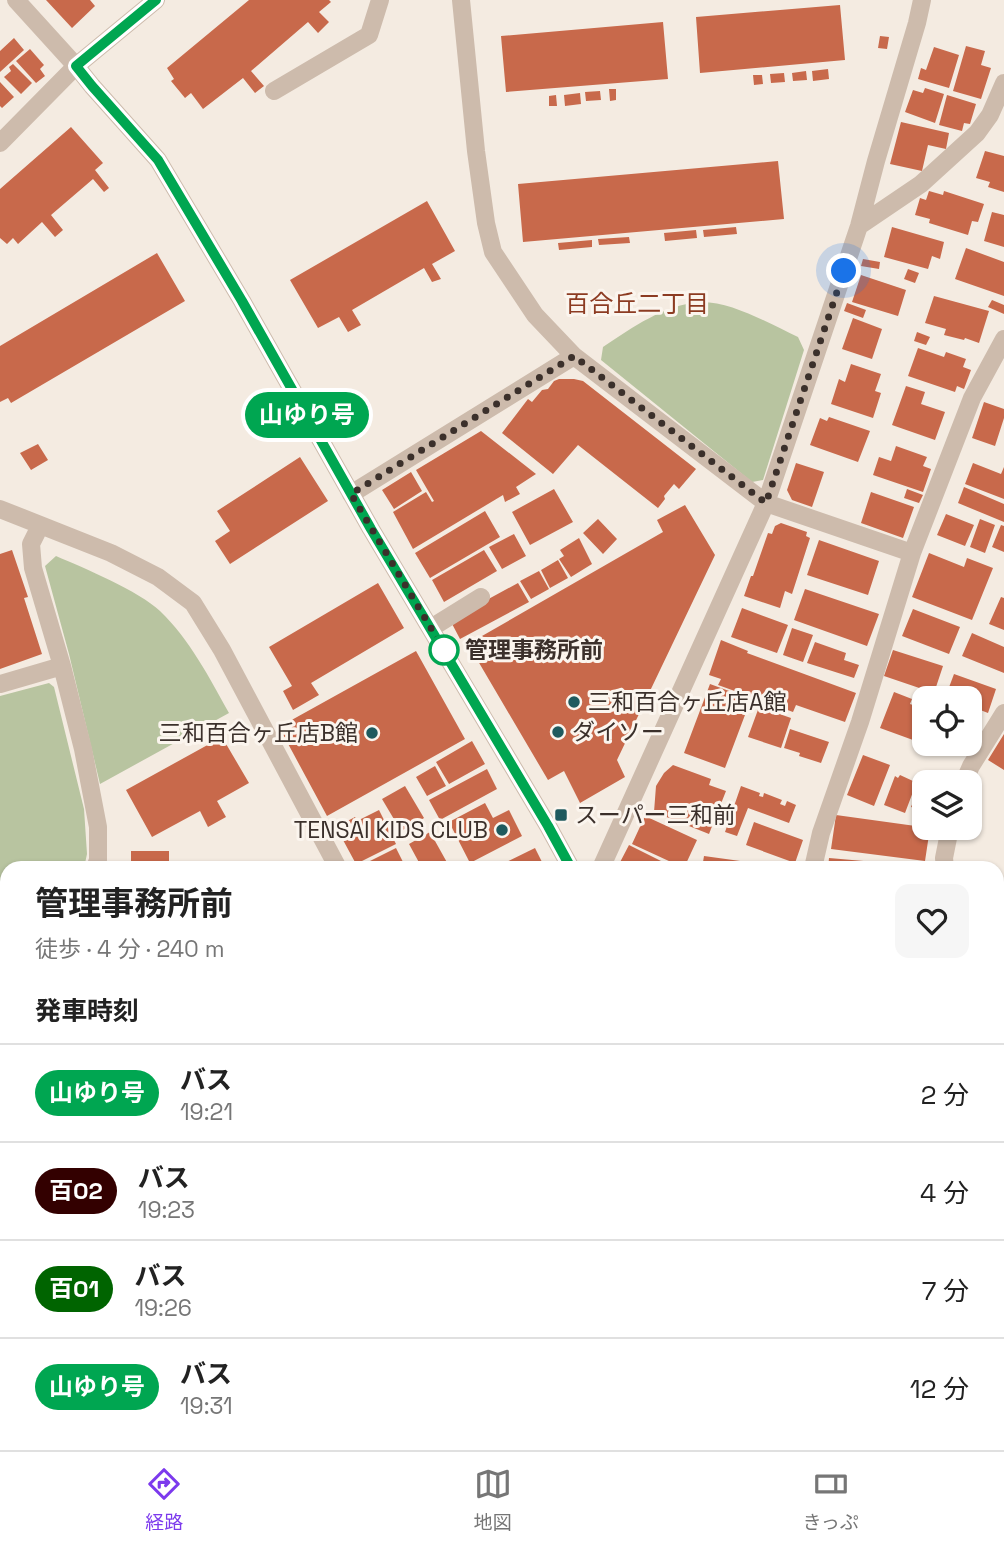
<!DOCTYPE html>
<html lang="ja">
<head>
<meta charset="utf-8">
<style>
  :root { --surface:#fff; --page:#f6f6f6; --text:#222; --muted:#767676; --line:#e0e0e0; --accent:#7c3aed }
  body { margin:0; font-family:"Space Grotesk","Noto Sans JP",sans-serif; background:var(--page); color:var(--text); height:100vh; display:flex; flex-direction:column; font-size:26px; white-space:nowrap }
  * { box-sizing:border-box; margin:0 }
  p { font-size:23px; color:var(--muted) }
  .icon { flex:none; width:38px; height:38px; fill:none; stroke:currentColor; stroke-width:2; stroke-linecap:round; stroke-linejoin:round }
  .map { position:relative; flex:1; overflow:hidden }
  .details { position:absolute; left:0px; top:861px; width:1004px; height:590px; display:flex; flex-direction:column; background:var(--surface); border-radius:21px 21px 0 0; box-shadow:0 2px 5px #0004 }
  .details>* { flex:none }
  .badge { padding:0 14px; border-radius:23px; font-size:24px; line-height:46px }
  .tools { position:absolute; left:912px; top:686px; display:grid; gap:14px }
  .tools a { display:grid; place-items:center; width:70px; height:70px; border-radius:14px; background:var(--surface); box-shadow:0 2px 5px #0004; font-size:35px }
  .you { position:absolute; width:35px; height:35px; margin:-18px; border:5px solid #fff; border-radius:50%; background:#1a73e8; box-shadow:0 0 0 10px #1a73e833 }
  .map>.badge { position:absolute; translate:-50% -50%; box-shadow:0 0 0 4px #fff }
  h2 { padding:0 35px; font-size:26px; line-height:63px }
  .round { display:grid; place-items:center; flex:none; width:74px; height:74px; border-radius:14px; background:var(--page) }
  .summary { display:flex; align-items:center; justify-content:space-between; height:119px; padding:0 35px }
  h1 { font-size:33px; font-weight:700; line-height:52px }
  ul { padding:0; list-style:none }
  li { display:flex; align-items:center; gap:21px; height:98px; padding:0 35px; border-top:2px solid var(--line) }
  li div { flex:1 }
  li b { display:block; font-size:26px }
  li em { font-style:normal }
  li .badge { min-width:77px; font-weight:700; text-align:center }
  .tab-bar { display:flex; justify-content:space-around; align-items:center; height:98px; border-top:2px solid var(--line); background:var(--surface); font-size:19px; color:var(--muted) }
  .tab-bar a { display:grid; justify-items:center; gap:4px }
  .tab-bar .selected { color:var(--accent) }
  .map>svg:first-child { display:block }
</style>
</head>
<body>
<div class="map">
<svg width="1004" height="1450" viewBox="0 0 1004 1450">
  <rect width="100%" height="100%" fill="#f4ebe1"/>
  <path fill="#b8c4a0" d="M700,302C731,301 770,324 798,337L804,350L763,480L752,482L601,360L603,347C633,327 664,305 700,302Z
    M56,556C84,568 139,591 160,611C190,640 209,677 229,713L100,784L69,654L45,566Z
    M49,683L54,687L84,809L87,854L84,868H7V946L0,950V696Z"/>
  <path fill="#7fb0b2" d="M685,1444H737L738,1450H686Z"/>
  <path fill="#c8694b" d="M46,0H90L95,6L72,28Z
    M249,0H329L331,2L319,12L329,22L318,33L308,22L251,71L264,86L255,93L243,78L203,109L191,93L185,98L171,81L174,79L167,68Z
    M840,5L845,60L700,73L696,17Z
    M663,22L668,79L506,92L501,36Z
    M880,36L889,37L887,49L878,48Z
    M14,38L24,50L0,72V51Z
    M966,46L985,51L981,65L991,68L981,99L953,91Z
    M934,47L959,55L949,88L918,79L921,68L926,70Z
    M30,49L44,65L40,69L45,76L36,83L16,61Z
    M13,64L32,83L21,94L4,77L11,71L9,67Z
    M828,69L829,79L813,81L812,71Z
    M806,71L807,80L793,81L792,73Z
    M784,73L785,82L771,83L770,74Z
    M753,75H762L763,84L754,85Z
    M0,82L14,97L2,108L0,106Z
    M925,88L944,94L935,123L905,112L913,90L923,93Z
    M609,89H616V100L610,101Z
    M600,91L601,100L586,101L585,92Z
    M580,93L581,104L565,106L564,95Z
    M556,95L557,106H549V96Z
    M947,95L976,104L970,124L964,123L962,131L939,125Z
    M901,122L949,133L946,149L928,145L922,171L890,164Z
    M71,127L103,163L95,170L109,188L104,192L93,179L51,215L63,230L55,237L42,222L18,244L13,238L7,244L0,238V189Z
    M985,151L1004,156V192L988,187L990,182L976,178Z
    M778,161L784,219L523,242L518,184Z
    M929,191L943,195L944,191L984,204L978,222L972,221L968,235L929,223L930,219L915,215L920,198L926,200Z
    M427,201L455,251L432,264L441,279L432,282L424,268L352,310L361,325L348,332L339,317L318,328L290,280Z
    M992,212L1004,215V247L984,241Z
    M736,227L737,234L704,237L703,230Z
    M892,227L944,242L940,259L932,256L928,269L884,257Z
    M696,230L697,238L665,241L664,233Z
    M629,237L630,243L599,245L598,239Z
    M592,240V247L559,250L558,243Z
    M966,248L1004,262V296L955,279Z
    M157,253L185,301L11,403L8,398L0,402V346Z
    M863,259L880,262L879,269L861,266Z
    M908,269L919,273L915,283L904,279Z
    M861,275L906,290L898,316L852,302Z
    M934,296L989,311L979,343L965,338L964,340L944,335L946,329L925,323Z
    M992,300L1004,305V314L988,307Z
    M847,303L866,310L863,318L844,311Z
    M853,318L882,329L872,359L842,349Z
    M917,332L930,337L926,345L914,341Z
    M918,348L944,357L946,352L966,359L963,367L971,370L964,389L957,386L955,392L908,376Z
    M851,364L881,374L875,391L881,393L873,418L831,404L839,379L845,382Z
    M559,379H574L583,381L696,469L679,489L674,484L664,496L665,499L658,508L578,445L553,474L502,433L528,399L532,402L542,390L548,389L554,381Z
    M906,386L925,392L921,404L945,412L935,440L892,425Z
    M984,402L1004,409V418L995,446L972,438Z
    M829,417L870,431L858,462L810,445L820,418L827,421Z
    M481,431L536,474L516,487L520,494L505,502L503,495L413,549L393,512L426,492L432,502L434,501L416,470Z
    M38,444L48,460L31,470L20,453Z
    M896,446L927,457L923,466L931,469L923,492L873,475L879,457L891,461Z
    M300,457L328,501L230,564L215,541L230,531L217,511Z
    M796,463L824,472L812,507L792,500L787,490Z
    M973,463L1001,474L1004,467V499L965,484Z
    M411,472L422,491L394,509L382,490Z
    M964,487L1004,504V522L958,503Z
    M554,489L573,522L530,545L512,512Z
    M907,489L923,495L919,503L904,498Z
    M871,492L914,507L903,538L861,523Z
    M685,505L715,555L617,760L625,777L580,803L564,771L548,780L468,644L663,532L657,520Z
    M485,511L500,537L430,578L415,553Z
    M946,514L974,525L965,546L937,535Z
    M598,519L617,539L603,554L583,533Z
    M980,519L995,525L985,553L970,547Z
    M781,523L807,532L806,536L810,538L792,594L785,591L780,608L744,596L751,576H753L768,533L772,534L775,526Z
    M1001,525L1004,526V552L992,547Z
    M514,534L526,556L502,569L489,547Z
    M579,538L592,564L571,577L559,559L564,556L560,550Z
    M819,540L879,561L868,595L807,575Z
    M12,550L28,597L24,598L42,654L0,669V554Z
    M484,550L497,571L444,602L432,580Z
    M929,553L964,567L967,558L993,568L972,620L912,597Z
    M558,560L568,578L550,588L541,570Z
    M539,571L549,589L531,599L520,581Z
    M378,583L404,628L311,683L319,695L293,710L283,691L292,686L269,647Z
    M518,583L529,602L460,639L450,620Z
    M805,589L879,614L867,646L794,620Z
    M1001,597L1004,598V630L989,624Z
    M742,608L788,625L777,653L731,637Z
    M913,609L960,627L949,654L902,636Z
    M792,628L813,635L803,662L783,655Z
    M972,633L1004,647V673L962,656Z
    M721,640L748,651L747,653L856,693L845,722L796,705L793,712L718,685L721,679L709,675Z
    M815,642L846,653L844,660L859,665L854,678L807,663Z
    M893,650L943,666L934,693L884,676Z
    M416,651L465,739L327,816L279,727Z
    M954,674L996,689L988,713L970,706V698H945Z
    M710,684L751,699L725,768L684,753Z
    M894,692L912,699L910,704L924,709V744L880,728Z
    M759,707L791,718L781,748L748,737Z
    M790,729L829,742L821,763L799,756L800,753L784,748Z
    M1004,734V770L988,760Z
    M222,737L249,783L217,801L226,817L208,827L200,811L152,837L126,790Z
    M472,741L485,764L449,784L436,762Z
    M925,744H951L948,752Z
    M863,755L890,765L874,806L847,795Z
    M673,765L711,779L709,785L726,791L709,834L654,812L656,786L664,773Z
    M435,766L446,786L427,796L416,777Z
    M487,769L497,789L440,820L429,800Z
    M900,775L913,781L912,783L916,784L905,813L884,805L895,776L898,778Z
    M921,782L924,783V811L911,807Z
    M405,786L424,818L401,831L382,799Z
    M741,786L760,793L759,796L763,797L764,793L782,800L780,804L785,806L787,801L796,805L789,823L748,808L737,836L725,832Z
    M485,803L493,818L509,810L522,836L470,863L449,822Z
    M379,810L396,844L356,864L336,827L355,817L357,821Z
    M836,815L930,828L925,861L831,849Z
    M645,816L697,840L684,868L632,844Z
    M754,822L803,840L795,863L746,845Z
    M430,832L449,866L445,868H422L409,844Z
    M629,845L665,863L663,868H617Z
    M396,848L406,868H356Z
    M535,848L545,868H494Z
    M131,851H169V868H131Z
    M704,856L762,864L761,868H702Z
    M829,858L875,862V868H828Z
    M7,1063V1123L0,1127V1067Z
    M1004,1091V1140L998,1131V1123L1001,1120L998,1116V1097Z
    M7,1337V1399L2,1402L4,1406L0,1408V1341Z
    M364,1444H415L410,1450H373Z
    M421,1444H448L457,1450H417Z
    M673,1444H685L686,1450H673Z
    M737,1444H802L806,1450H738Z
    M856,1444H957L961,1450H846Z"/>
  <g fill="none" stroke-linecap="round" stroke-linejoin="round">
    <path stroke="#cdbbac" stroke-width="18" d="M461,0L476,151L486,223L493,252L535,315L574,356L766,503L912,553
      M274,91L369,35L380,0
      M0,143L76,66L156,0
      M859,226L921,184L977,133L990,115L1004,83
      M351,494L574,356
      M0,509L111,553L158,577L193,603L222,650L338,868
      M40,526L31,544L33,568L62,666L83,749L98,827V860L95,868
      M431,628L481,597
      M0,684L62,666
      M964,782L971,766L1004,713
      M601,868L766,503L859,226L876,161L917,23L922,0
      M813,868L821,833L860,722L912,553L972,398L1004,339
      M945,868L944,858L950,828
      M0,962L7,958
      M998,1204L1004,1241
      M269,1450L278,1444"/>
    <path stroke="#cdbbac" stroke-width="18" d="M16,0L76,66L92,86L158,160L242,301L371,529L548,826L571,868
      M527,1450L531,1444"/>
  </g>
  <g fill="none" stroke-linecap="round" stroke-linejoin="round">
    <defs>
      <path id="line" d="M156,0L76,66L92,86L158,160L242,301L371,529L548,826L571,868"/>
    </defs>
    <use href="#line" stroke="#fff" stroke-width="16"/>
    <use href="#line" stroke="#00a651" stroke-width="10"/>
    <path stroke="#3b302b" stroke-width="7" stroke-dasharray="0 12.6" d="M444,650L351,494L574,356L766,503L844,271"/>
  </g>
  <circle fill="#fff" stroke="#00a651" stroke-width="3.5" cx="444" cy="650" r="14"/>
  <g fill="#1f5a5e" stroke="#fbf5ee" stroke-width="2.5">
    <circle cx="574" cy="702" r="7"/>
    <circle cx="558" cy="732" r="7"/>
    <circle cx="372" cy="733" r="7"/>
    <rect x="554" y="808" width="14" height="14" rx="3.5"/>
    <circle cx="502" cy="830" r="7"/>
  </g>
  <g text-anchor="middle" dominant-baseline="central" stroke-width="6" stroke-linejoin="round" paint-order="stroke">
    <g font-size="23" font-weight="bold" fill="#3b302b" stroke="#fbf5ee" text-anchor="start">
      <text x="465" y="650">管理事務所前</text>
    </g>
    <g font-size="23" fill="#3b302b" stroke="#fbf5ee" text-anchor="start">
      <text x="588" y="702">三和百合ヶ丘店A館</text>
      <text x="572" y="732">ダイソー</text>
      <text x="358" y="733" text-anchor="end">三和百合ヶ丘店B館</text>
      <text x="575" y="815">スーパー三和前</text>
      <text x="488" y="830" text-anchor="end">TENSAI KIDS CLUB</text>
    </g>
    <g font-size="24" fill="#8c3b22" stroke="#fbf5ee">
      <text x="637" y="303">百合丘二丁目</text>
    </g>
  </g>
</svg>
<div class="tools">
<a><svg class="icon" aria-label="locate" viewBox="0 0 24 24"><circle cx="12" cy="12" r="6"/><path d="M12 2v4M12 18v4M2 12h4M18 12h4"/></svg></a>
<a><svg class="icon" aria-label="layers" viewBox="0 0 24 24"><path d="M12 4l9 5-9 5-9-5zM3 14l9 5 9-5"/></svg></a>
</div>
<div class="you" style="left:844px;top:271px"></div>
<b class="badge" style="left:307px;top:415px;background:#00a651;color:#fff">山ゆり号</b>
<section class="details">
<div class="summary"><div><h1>管理事務所前</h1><p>徒歩 · 4 分 · 240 m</p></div><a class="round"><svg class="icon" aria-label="heart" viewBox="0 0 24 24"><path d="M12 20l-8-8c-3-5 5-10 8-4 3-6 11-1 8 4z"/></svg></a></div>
<h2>発車時刻</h2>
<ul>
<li><span class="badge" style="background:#00a651;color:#fff">山ゆり号</span><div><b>バス</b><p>19:21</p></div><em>2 分</em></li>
<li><span class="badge" style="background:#300;color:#fff">百02</span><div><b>バス</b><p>19:23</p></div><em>4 分</em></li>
<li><span class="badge" style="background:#006400;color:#fff">百01</span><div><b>バス</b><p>19:26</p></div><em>7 分</em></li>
<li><span class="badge" style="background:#00a651;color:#fff">山ゆり号</span><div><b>バス</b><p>19:31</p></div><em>12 分</em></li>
</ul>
</section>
</div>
<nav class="tab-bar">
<a class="selected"><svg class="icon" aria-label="directions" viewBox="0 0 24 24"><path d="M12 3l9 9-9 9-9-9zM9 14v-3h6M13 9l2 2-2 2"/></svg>経路</a>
<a><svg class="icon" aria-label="map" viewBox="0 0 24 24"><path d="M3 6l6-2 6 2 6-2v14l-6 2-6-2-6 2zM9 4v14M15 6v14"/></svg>地図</a>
<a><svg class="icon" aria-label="tickets" viewBox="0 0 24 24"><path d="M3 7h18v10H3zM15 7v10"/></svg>きっぷ</a>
</nav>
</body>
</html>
